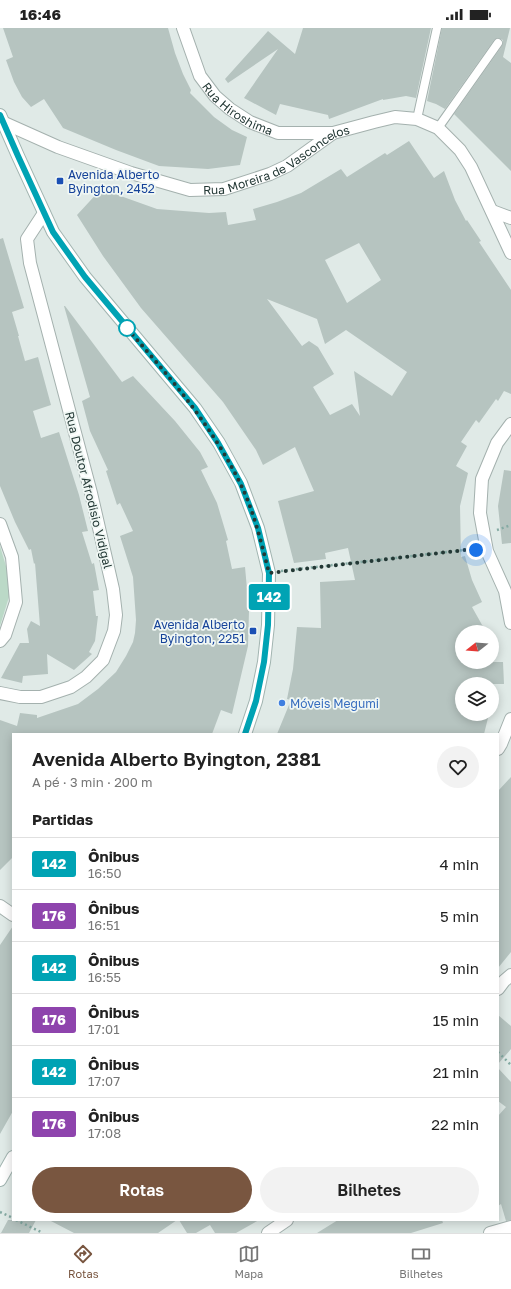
<!DOCTYPE html>
<html lang="pt">
<head>
<meta charset="utf-8">
<style>
  :root { --surface:#fff; --page:#f2f2f2; --text:#222; --muted:#767676; --line:#e0e0e0; --accent:#795640 }
  body { margin:0; font-family:"Golos Text",sans-serif; background:var(--page); color:var(--text); height:100vh; display:flex; flex-direction:column; font-size:15px; white-space:nowrap }
  * { box-sizing:border-box; margin:0 }
  p { font-size:13px; color:var(--muted) }
  .icon { flex:none; width:22px; height:22px; fill:none; stroke:currentColor; stroke-width:2; stroke-linecap:round; stroke-linejoin:round }
  .map { position:relative; flex:1; overflow:hidden }
  .details { position:absolute; left:12px; top:705px; width:487px; height:488px; display:flex; flex-direction:column; background:var(--surface); border-radius:0px; box-shadow:0 2px 10px #0003 }
  .details>* { flex:none }
  .badge { padding:0 8px; border-radius:3px; font-size:14px; line-height:26px }
  .needle { width:26px; rotate:253deg }
  .buttons { position:absolute; left:455px; top:597px; display:grid; gap:8px }
  .buttons a { display:grid; place-items:center; width:44px; height:44px; border-radius:50%; background:var(--surface); box-shadow:0 2px 10px #0003; font-size:20px }
  .you { position:absolute; width:20px; height:20px; margin:-10px; border:3px solid #fff; border-radius:50%; background:#1a73e8; box-shadow:0 0 0 6px #1a73e833 }
  .map>.badge { position:absolute; translate:-50% -50%; box-shadow:0 0 0 2px #fff }
  h2 { padding:0 20px; font-size:15px; line-height:36px }
  .round { display:grid; place-items:center; flex:none; width:42px; height:42px; border-radius:21px; background:var(--page) }
  .summary { display:flex; align-items:center; justify-content:space-between; height:68px; padding:0 20px }
  h1 { font-size:19px; font-weight:600; line-height:30px }
  .button { display:flex; gap:8px; margin-top:auto; padding:8px 20px }
  .button a { flex:1; height:46px; border-radius:24px; background:var(--accent); color:#fff; font-size:16px; font-weight:600; line-height:46px; text-align:center }
  .button a+a { background:var(--page); color:var(--text) }
  ul { padding:0; list-style:none }
  li { display:flex; align-items:center; gap:12px; height:52px; padding:0 20px; border-top:1px solid var(--line) }
  li div { flex:1 }
  li b { display:block; font-size:15px }
  li em { font-style:normal }
  li .badge { min-width:44px; font-weight:700; text-align:center }
  .status { display:flex; justify-content:space-between; align-items:center; height:28px; padding:0 20px; background:var(--surface); direction:ltr }
  .status svg { height:11px; fill:currentColor }
  .dock { display:flex; justify-content:space-around; align-items:center; height:56px; border-top:1px solid var(--line); background:var(--surface); font-size:11px; color:var(--muted) }
  .dock a { display:grid; justify-items:center; gap:2px }
  .dock .current { color:var(--accent) }
  .map>svg:first-child { display:block }
</style>
</head>
<body>
<div class="status"><b>16:46</b><svg viewBox="0 0 49 12"><path d="M0 12V9h3v3zM5 12V6h3v6zM10 12V3h3v9zM15 12V0h3v12zM26 1h20v11H26zM47 4h2v5h-2z"/></svg></div>
<div class="map">
<svg width="511" height="1205" viewBox="0 0 511 1205">
  <rect width="100%" height="100%" fill="#e0eae7"/>
  <path fill="#bbd9c7" d="M0,518L8,545L9,569L0,598Z"/>
  <path fill="#b6c4c0" fill-rule="evenodd" d="M3,0H168L175,25L183,46L191,62L190,65L214,89L232,102L247,109L240,137L208,141L159,138L116,122L63,100L44,71L31,79L22,69L14,54L6,32L13,29Z
    M303,0H431L416,70L406,68L383,72V71L329,91L328,87L280,76L276,87L244,70L278,21L228,55L225,51L268,3L295,26Z
    M442,0H510L503,29L511,35V143L454,86L502,18L503,12L498,10L494,12L445,81L436,76L427,73Z
    M409,113L434,150L444,143L455,172L466,193L467,192L481,213L479,214L511,262V366L504,363L498,373L496,371L479,395L476,392L461,414L467,418L456,438L468,445L460,478L461,529L465,528L472,552L482,574L472,579L486,604H462V634H503L504,656H462V686H489L484,706H277L291,672L287,671L293,641L297,599L321,600L320,554L355,552L348,520L325,525L326,531L294,535L278,473L314,463L295,419L263,437L256,422L223,374L141,280L103,228L77,187L101,161L157,181L209,185L226,184L228,197L256,192L253,181L277,174L301,165L341,141L347,149L385,125L387,127ZM359,215L381,252L347,275L325,232ZM267,271L317,291L325,316L346,302L407,344L392,368L354,343L360,388L352,376L330,387L313,359L334,346L318,319L309,313L302,318Z
    M3,210L24,280L12,284L19,308H18L25,333L38,329L51,377L33,383L41,410L59,404L79,467L88,503L82,504L92,536L94,535L99,562L93,563L96,588H98L95,613L89,624L92,626L74,642L47,626L48,646L23,648L22,655L1,650L20,615H29L27,601L31,593L40,598L35,535L34,536L31,521L29,522L15,494L0,458V211Z
    M64,278H65L122,354L133,348L175,393L200,424L208,439L201,442L217,475L228,512L226,513L232,541L245,539L249,583L248,618L232,686L221,682L212,706H13V829L0,842V692L17,698L20,685L37,687V690L78,676L98,661L116,644L126,628L133,614L135,605L136,592L133,549L120,508L133,503L120,475L117,477L106,443L108,442L90,403L82,373L90,369Z
    M504,442L511,443V515L502,516L498,478Z
    M511,749V924L498,940V763Z
    M13,898V1083L0,1106V917Z
    M498,987L511,998V1021L498,1036Z
    M498,1040L511,1054V1192L506,1193L501,1176L498,1178V1088L506,1079L498,1073Z
    M8,1192H36L29,1205H1Z
    M49,1192H177L158,1205H74Z
    M179,1192H259L236,1205H215L210,1197L196,1205H187Z
    M338,1192H442L443,1195L411,1205H317Z"/>
  <g fill="none" stroke-linecap="round" stroke-linejoin="round">
    <defs>
      <path id="lane" d="M417,91L437,0
        M438,100L498,15"/>
      <g id="street">
        <path id="s1" d="M183,0L200,48L215,68L230,81L250,94L278,105H333"/>
        <path id="s2" d="M2,94L58,119L131,145L190,162L224,161L270,146L287,138L333,105L374,94L395,89L417,91L438,100L460,122L471,139L511,225"/>
        <path d="M492,183L511,190"/>
        <path d="M511,396L497,415L482,451L480,485L487,523L505,563L511,595"/>
        <path d="M0,496L12,529L16,574L5,607L0,613"/>
        <path d="M0,665L20,669H41L71,659L86,649L103,632L114,603L116,587L113,561L91,465L30,235L27,211L44,185"/>
        <path d="M498,721L501,716L511,691"/>
        <path d="M0,878L13,887"/>
        <path d="M498,961L504,953L511,947"/>
        <path d="M268,1205L287,1192"/>
        <path d="M490,1205L511,1199"/>
      </g>
      <path id="secondary" d="M0,87L18,128L53,204L85,249L195,380L219,415L241,455L258,500L269,545L268,597L264,634L256,673L245,706
        M0,1152L13,1129"/>
    </defs>
    <use href="#lane" stroke="#a4b1ae" stroke-width="10"/>
    <use href="#street" stroke="#a4b1ae" stroke-width="14"/>
    <use href="#secondary" stroke="#a1b4b0" stroke-width="14"/>
    <path stroke="#84aaa3" stroke-width="2.5" stroke-dasharray="2 3" stroke-linecap="butt" d="M497,502L511,497
      M281,543L465,522H473
      M498,1024L511,1037
      M0,1184L13,1190
      M16,1192L43,1205"/>
    <use href="#lane" stroke="#fff" stroke-width="8"/>
    <use href="#street" stroke="#fff" stroke-width="12"/>
    <use href="#secondary" stroke="#fff" stroke-width="12"/>
  </g>
  <g fill="none" stroke-linecap="round" stroke-linejoin="round">
    <defs>
      <path id="line" d="M0,87L18,128L53,204L85,249L195,380L218,415L241,456L258,500L269,545L268,597L264,634L256,673L245,706"/>
    </defs>
    <use href="#line" stroke="#fff" stroke-width="9"/>
    <use href="#line" stroke="#00a3b4" stroke-width="6"/>
    <path stroke="#233835" stroke-width="4" stroke-dasharray="0 7.2" d="M127,300L125,298C168,347 211,396 240,455C254,483 261,514 269,545L465,522H476"/>
  </g>
  <g fill="#1a4fb4" stroke="#f0f7f4" stroke-width="1.5">
    <rect x="56" y="149" width="8" height="8" rx="2"/>
    <rect x="249" y="599" width="8" height="8" rx="2"/>
  </g>
  <circle fill="#fff" stroke="#00a3b4" stroke-width="2" cx="127" cy="300" r="8"/>
  <circle fill="#3f7fe0" stroke="#f0f7f4" stroke-width="1.5" cx="282" cy="675" r="4"/>
  <g text-anchor="middle" dominant-baseline="central" stroke-width="3.5" stroke-linejoin="round" paint-order="stroke">
    <g font-size="12" fill="#233835" stroke="#f0f7f4">
      <text stroke="none"><textPath href="#s1" startOffset="102">Rua Hiroshima</textPath></text>
      <text stroke="none"><textPath href="#s2" startOffset="294">Rua Moreira de Vasconcelos</textPath></text>
      <text transform="translate(89 462) rotate(76)">Rua Doutor Afrodisio Vidigal</text>
    </g>
    <g font-size="12" fill="#164399" stroke="#f0f7f4" text-anchor="start">
      <text x="68" y="146">Avenida Alberto<tspan x="68" dy="14">Byington, 2452</tspan></text>
      <text x="245" y="596" text-anchor="end">Avenida Alberto<tspan x="245" dy="14">Byington, 2251</tspan></text>
    </g>
    <g font-size="12" fill="#366cbe" stroke="#f0f7f4" text-anchor="start">
      <text x="290" y="675">Móveis Megumi</text>
    </g>
  </g>
</svg>
<div class="buttons">
<a><svg class="needle" viewBox="-14 -14 28 28"><path d="M0-13l5 13h-10z" fill="#e53935"/><path d="M0 13l5-13h-10z" fill="#767676"/></svg></a>
<a><svg class="icon" aria-label="layers" viewBox="0 0 24 24"><path d="M12 4l9 5-9 5-9-5zM3 14l9 5 9-5"/></svg></a>
</div>
<div class="you" style="left:476px;top:522px"></div>
<b class="badge" style="left:269px;top:569px;background:#00a3b4;color:#fff">142</b>
<section class="details">
<div class="summary"><div><h1>Avenida Alberto Byington, 2381</h1><p>A pé · 3 min · 200 m</p></div><a class="round"><svg class="icon" aria-label="heart" viewBox="0 0 24 24"><path d="M12 20l-8-8c-3-5 5-10 8-4 3-6 11-1 8 4z"/></svg></a></div>
<h2>Partidas</h2>
<ul>
<li><span class="badge" style="background:#00a3b4;color:#fff">142</span><div><b>Ônibus</b><p>16:50</p></div><em>4 min</em></li>
<li><span class="badge" style="background:#8e44ad;color:#fff">176</span><div><b>Ônibus</b><p>16:51</p></div><em>5 min</em></li>
<li><span class="badge" style="background:#00a3b4;color:#fff">142</span><div><b>Ônibus</b><p>16:55</p></div><em>9 min</em></li>
<li><span class="badge" style="background:#8e44ad;color:#fff">176</span><div><b>Ônibus</b><p>17:01</p></div><em>15 min</em></li>
<li><span class="badge" style="background:#00a3b4;color:#fff">142</span><div><b>Ônibus</b><p>17:07</p></div><em>21 min</em></li>
<li><span class="badge" style="background:#8e44ad;color:#fff">176</span><div><b>Ônibus</b><p>17:08</p></div><em>22 min</em></li>
</ul>
<div class="button"><a>Rotas</a><a>Bilhetes</a></div>
</section>
</div>
<nav class="dock">
<a class="current"><svg class="icon" aria-label="directions" viewBox="0 0 24 24"><path d="M12 3l9 9-9 9-9-9zM9 14v-3h6M13 9l2 2-2 2"/></svg>Rotas</a>
<a><svg class="icon" aria-label="map" viewBox="0 0 24 24"><path d="M3 6l6-2 6 2 6-2v14l-6 2-6-2-6 2zM9 4v14M15 6v14"/></svg>Mapa</a>
<a><svg class="icon" aria-label="tickets" viewBox="0 0 24 24"><path d="M3 7h18v10H3zM15 7v10"/></svg>Bilhetes</a>
</nav>
</body>
</html>
